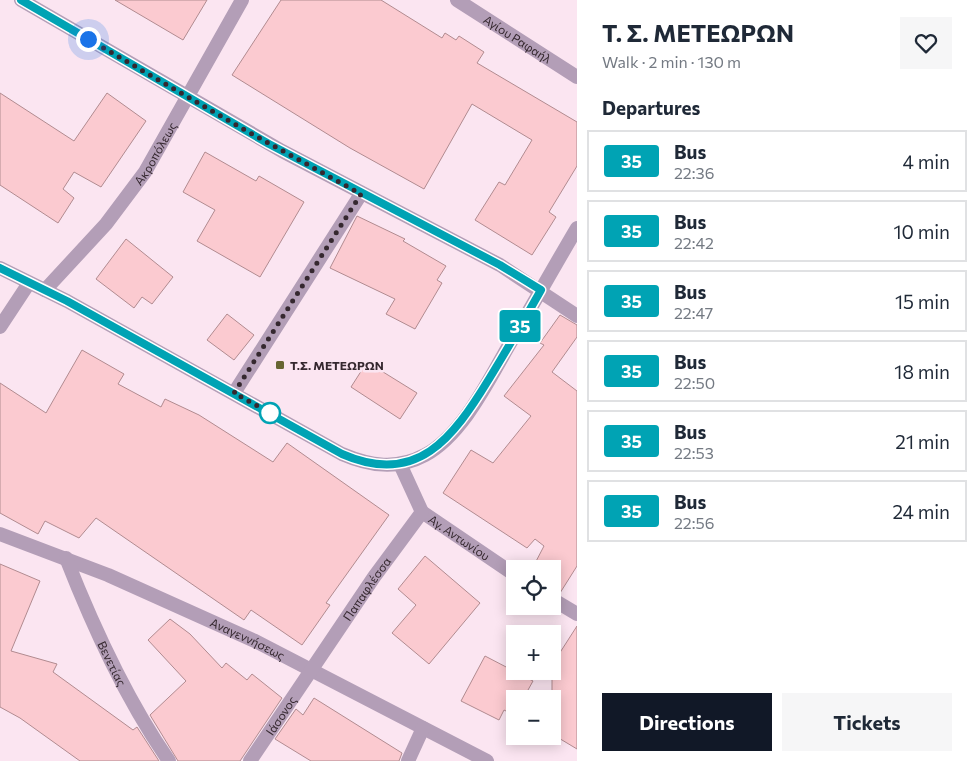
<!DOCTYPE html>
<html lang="en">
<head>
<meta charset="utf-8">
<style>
  :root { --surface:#fff; --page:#f6f6f7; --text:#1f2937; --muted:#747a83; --line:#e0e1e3; --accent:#111827 }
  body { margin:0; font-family:Commissioner,sans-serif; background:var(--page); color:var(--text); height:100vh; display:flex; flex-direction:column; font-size:19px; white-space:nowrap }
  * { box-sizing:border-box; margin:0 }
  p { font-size:16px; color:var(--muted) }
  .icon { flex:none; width:28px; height:28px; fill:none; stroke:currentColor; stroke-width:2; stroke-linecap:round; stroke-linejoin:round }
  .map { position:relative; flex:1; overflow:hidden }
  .details { display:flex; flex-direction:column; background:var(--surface); width:400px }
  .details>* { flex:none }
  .badge { padding:0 10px; border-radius:4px; font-size:18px; line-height:32px }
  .buttons { position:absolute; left:506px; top:560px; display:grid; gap:10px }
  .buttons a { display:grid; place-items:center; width:55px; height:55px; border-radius:0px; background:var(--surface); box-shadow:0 2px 12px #0003; font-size:25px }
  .you { position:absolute; width:25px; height:25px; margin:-12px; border:4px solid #fff; border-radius:50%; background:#1a73e8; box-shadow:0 0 0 8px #1a73e833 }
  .map>.badge { position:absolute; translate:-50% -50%; box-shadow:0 0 0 2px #fff }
  h2 { padding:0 25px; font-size:19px; line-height:45px }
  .round { display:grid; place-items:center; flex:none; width:52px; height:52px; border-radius:0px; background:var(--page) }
  .head { display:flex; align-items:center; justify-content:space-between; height:85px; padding:0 25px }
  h1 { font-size:24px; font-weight:700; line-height:38px }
  .primary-button { display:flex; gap:10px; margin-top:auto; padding:10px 25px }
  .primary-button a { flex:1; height:58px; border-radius:0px; background:var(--accent); color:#fff; font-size:20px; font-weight:700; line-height:58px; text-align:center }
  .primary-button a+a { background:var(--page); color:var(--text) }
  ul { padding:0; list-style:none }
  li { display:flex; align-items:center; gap:15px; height:62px; margin:0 10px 8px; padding:0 15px; border:2px solid var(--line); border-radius:0px }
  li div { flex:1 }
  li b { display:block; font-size:19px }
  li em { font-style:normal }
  li .badge { min-width:55px; font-weight:700; text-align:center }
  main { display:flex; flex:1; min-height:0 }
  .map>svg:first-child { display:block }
</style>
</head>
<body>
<main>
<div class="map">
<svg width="577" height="761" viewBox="0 0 577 761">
  <rect width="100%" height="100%" fill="#fbe5f1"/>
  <path fill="#fbcad0" stroke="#b18b90" d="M115,0H207L183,40Z
    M281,0H381L442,38L445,33L456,40L459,36L484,52L477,63L577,122V166L549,212L556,217L532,255L475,220L499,182L505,185L532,140L472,104L424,189L350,148L232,75Z
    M0,93L74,141L107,93L146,121L101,187L74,172L63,189L74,198L58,223L0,185Z
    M205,152L256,181L259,176L304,202L260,277L197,241L215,210L183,192Z
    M357,216L405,239L403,241L446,266L437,280L442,283L415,329L386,314L395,299L330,268Z
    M126,239L173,277L152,304L142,297L134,308L96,279Z
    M227,314L254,335L234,360L207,340Z
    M560,315L577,325V337L552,372L577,391V566L560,593L552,590V569H532L544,546L535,539L527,548L443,493L471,450L493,463L531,416L504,396L544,345L540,343Z
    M82,350L124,374L118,384L161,407L165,399L199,415L273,462L287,443L389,515L326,603L330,605L302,645L251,610L244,620L96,518L79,538L45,521L38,534L0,513V383L46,413Z
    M367,362L417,393L400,419L351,387Z
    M425,556L480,603L429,664L392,633L416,605L398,589Z
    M0,564L40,581L11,651L57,664L53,672L133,730L137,727L159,761H80L20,718L0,707Z
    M170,619L190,634L222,668L226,663L247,680L252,674L282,698L240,761H178L150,715L186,681L148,640Z
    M577,626V749L552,734V665Z
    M485,656L533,681L523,699H515L514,715L504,710L499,720L461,701Z
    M314,698L402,753L399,761H311L275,739L296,709L303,715Z"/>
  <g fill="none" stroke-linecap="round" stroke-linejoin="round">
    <path stroke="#b39eb7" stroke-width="14" d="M234,393L361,194"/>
    <g stroke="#b39eb7" stroke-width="14">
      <path id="s1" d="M45,290L106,224L145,172L242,0"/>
      <path id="s2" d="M400,464L422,512L515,575"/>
      <path id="s3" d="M0,534L108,575L255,641L487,761"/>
      <path id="s4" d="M66,558C94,629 126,699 169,761"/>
      <path d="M552,599L577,614"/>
      <path id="s5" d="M250,761L374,577L422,512"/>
      <path d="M408,761L423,728"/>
    </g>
    <g stroke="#b39eb7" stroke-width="14">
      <path d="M21,0L282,151L500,265L577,316"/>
      <path id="s6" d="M457,0L577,77"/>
      <path d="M0,268L67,301L342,454C370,466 397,470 425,455C464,434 490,377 512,340C534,303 555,265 577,228"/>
      <path d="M0,327L29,283"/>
    </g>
  </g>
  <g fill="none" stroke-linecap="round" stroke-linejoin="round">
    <defs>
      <path id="line" d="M0,268L67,301L342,454C417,487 453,438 489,379C507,350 524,320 541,290L500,265L269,144L21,0"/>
    </defs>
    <use href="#line" stroke="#fff" stroke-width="11"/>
    <use href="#line" stroke="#00a3b4" stroke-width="8"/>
    <path stroke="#35282f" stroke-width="5" stroke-dasharray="0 9" d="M88,39L243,129L361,194L234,393L270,413"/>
  </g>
  <rect fill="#676532" stroke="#fbe5f1" stroke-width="2" x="275" y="360" width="10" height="10" rx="2.5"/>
  <circle fill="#fff" stroke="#00a3b4" stroke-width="2.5" cx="270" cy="413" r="10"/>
  <g text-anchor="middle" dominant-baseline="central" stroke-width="5" stroke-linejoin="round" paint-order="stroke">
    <g font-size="12" fill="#35282f" stroke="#fbe5f1">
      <text stroke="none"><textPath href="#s6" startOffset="72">Αγίου Ραφαήλ</textPath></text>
      <text stroke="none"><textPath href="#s1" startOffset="176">Ακροπόλεως</textPath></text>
      <text stroke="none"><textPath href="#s2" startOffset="98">Αγ. Αντωνίου</textPath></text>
      <text stroke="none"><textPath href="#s5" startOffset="208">Παπαφλέσσα</textPath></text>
      <text stroke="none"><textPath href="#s3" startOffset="269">Αναγεννήσεως</textPath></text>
      <text stroke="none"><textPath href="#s4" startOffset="115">Βενετίας</textPath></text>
      <text stroke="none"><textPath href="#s5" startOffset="55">Ιάσονος</textPath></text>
    </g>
    <g font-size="12" font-weight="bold" fill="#35282f" stroke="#fbe5f1" text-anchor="start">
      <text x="290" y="365">Τ.Σ. ΜΕΤΕΩΡΩΝ</text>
    </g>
  </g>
</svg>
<div class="buttons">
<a><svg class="icon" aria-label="locate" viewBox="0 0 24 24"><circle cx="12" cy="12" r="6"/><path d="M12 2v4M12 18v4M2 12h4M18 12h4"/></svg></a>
<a>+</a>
<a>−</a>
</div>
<div class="you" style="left:88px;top:39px"></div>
<b class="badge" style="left:520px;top:326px;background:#00a3b4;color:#fff">35</b>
</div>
<section class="details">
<div class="head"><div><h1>Τ. Σ. ΜΕΤΕΩΡΩΝ</h1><p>Walk · 2 min · 130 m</p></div><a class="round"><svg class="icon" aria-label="heart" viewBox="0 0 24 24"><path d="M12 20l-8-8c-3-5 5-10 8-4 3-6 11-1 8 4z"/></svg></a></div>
<h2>Departures</h2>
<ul>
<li><span class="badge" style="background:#00a3b4;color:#fff">35</span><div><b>Bus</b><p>22:36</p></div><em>4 min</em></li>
<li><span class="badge" style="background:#00a3b4;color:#fff">35</span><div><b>Bus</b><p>22:42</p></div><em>10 min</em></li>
<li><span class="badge" style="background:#00a3b4;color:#fff">35</span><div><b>Bus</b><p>22:47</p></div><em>15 min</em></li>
<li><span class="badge" style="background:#00a3b4;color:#fff">35</span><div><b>Bus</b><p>22:50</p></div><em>18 min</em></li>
<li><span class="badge" style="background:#00a3b4;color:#fff">35</span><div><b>Bus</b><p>22:53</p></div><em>21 min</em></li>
<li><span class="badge" style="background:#00a3b4;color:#fff">35</span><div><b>Bus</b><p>22:56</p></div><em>24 min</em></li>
</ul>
<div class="primary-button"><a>Directions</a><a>Tickets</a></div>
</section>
</main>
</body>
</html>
